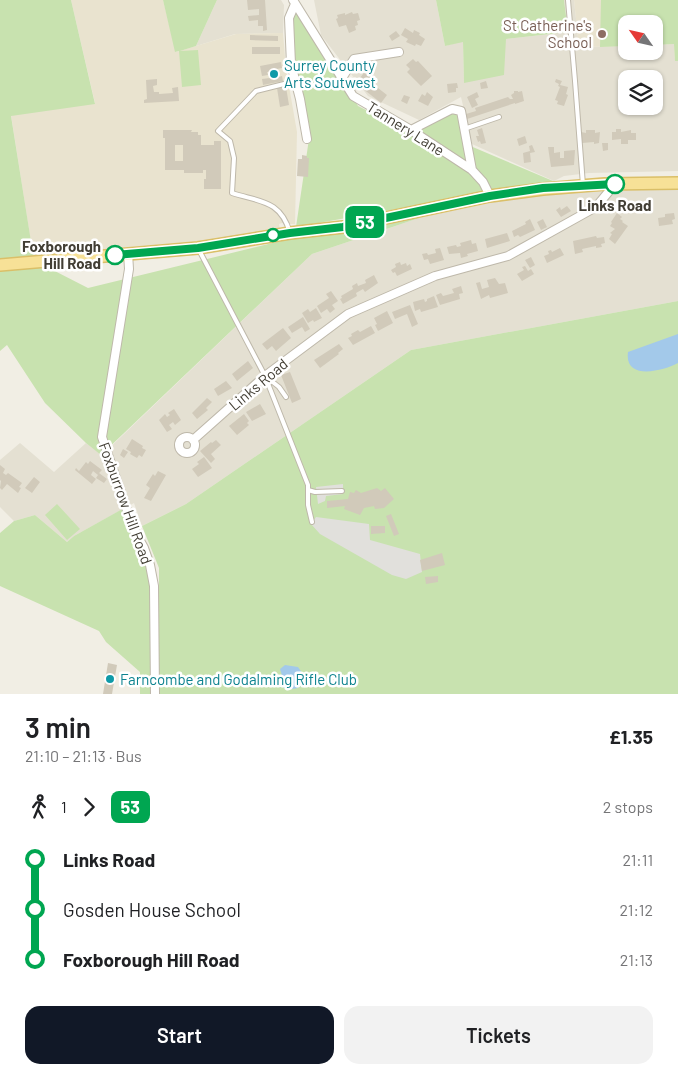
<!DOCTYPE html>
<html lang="en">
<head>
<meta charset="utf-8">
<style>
  :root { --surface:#fff; --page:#f2f2f2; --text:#202124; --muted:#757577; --accent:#111827 }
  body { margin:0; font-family:Barlow,sans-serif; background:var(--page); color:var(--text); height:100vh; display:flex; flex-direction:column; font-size:19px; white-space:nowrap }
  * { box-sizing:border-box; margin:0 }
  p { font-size:16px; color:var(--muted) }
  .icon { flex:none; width:28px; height:28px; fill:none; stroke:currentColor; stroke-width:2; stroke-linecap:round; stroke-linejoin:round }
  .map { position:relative; height:694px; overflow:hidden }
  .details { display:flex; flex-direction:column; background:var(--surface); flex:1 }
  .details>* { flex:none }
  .badge { padding:0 10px; border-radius:8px; font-size:18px; line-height:32px }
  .needle { width:32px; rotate:304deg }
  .tools { position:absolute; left:618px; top:15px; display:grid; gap:10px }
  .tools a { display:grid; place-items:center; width:45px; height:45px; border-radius:10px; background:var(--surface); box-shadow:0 1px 4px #0004; font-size:25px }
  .map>.badge { position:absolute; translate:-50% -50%; box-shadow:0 0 0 2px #fff }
  .legs { display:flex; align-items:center; gap:8px; height:55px; padding:0 25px; font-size:16px }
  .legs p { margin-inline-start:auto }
  .overview { display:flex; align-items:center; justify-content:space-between; height:85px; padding:0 25px }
  h1 { font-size:28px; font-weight:600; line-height:38px }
  .cta { display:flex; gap:10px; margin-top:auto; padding:10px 25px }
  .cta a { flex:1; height:58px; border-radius:15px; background:var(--accent); color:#fff; font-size:20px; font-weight:600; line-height:58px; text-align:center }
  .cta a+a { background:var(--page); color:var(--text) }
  ul { padding:0 25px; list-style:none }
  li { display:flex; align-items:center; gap:18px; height:50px; font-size:19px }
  li i { display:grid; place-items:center; width:8px; height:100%; margin:0 6px; background:currentColor }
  li i::after { content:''; width:12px; height:12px; margin:-6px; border:4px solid; border-radius:50%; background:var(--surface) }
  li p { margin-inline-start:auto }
  li:first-child i { background:linear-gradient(#0000 50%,currentColor 0) }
  li:last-child i { background:linear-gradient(currentColor 50%,#0000 0) }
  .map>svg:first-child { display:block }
</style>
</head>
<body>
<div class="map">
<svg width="678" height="694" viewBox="0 0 678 694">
  <rect width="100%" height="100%" fill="#f1eee4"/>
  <path fill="#e4e0d2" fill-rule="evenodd" d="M217,0H281L284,5L283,33L235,34L196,46Z
    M314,0H436L445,46L463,41L464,83L506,39L568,32L564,0H574L579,47L626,46V51H654V45L674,44L675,60L678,61V171L589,173L564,176L554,181L472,144L461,97L419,120L368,96L321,35ZM626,79H654V106H626Z
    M678,188V301L411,350L186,504L142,526L134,503L74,536L67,542L35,515L14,521L0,507V460L20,443L54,472L86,443L102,455L312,254L422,217L559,189Z"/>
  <path fill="#e9e3cf" d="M71,0H163L176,52L236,34L283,33L286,69L297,132L295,224H290L288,221L279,224L280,231L222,239L33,255L11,115L95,103Z
    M574,0H678V61H675L674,44L654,45V24H626V46L579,47Z"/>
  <path fill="#c8e2af" d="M0,0H71L95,104L11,116L33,254L45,266L88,288L285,240L422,217L312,254L101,455L86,443L45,403L7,345L0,351Z
    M163,0H217L196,46L180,51L198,50L201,85L182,87L179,51L175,52Z
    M436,0H564L568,32L506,39L504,75L464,83L463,42L445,46Z
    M601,0H678V61H675L674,44L654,45V24H626V46L600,47Z
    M296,1L358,106L410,132L456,110L468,145L553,181L296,227L310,132L293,74L286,17Z
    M678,301V694H159V568L142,526L186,504L411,350Z
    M57,504L80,529L67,540L45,515Z
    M126,507L154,586L155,694H140V672L106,642L99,631L0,586V533L14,521L35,515L67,542L74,536Z"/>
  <path fill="#e1e0dc" d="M343,484V494L326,496L325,501L318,504L316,487Z
    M316,517L369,524L370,540L420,554L422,572L406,579L392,575L320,534L311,524Z"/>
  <path fill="#a3c9ea" d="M678,334V363C663,371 624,381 628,352Z
    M285,665L298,667C315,688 290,694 279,685L283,679L280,669Z"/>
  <path fill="#d1caba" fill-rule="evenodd" d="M247,0H265L267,30L263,31V26H258V20L249,21L248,16L259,15V9L248,10Z
    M352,12L353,14L358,13L360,20L357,21L358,25L355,26L356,30L349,33L346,25L339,27L336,19L338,18L337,15L345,13V15Z
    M405,28L413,33L414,30L420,33L419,35L425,39L421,46L416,44L415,46L406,42L408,39L401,35Z
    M396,31L400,36L392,41L389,36Z
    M250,35L278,36V41L250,40Z
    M252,47H280V54H252Z
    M413,59L416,62L418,61L432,76L421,86L407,72L410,69L406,65Z
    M281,62L282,68L277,69L279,77L282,76L283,81L263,85L262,79L270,78L269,72H267L268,75L262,76L260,66Z
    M366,70L373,76L369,81L387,95L381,103L362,88L364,85L361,83L363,80L360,78Z
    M157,79V85L153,86L154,92H159V94L173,93L172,88L178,87L179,101L144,103V100L147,99L146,80Z
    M556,79L562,81L560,85L568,87L566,94L568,95L564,106L557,104L558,101L555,100L560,87L558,86L559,84L555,82Z
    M486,81L488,88L481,89L480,83Z
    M457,83L458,88H456V92L448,93L447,84Z
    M286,87L289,105L280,107L277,88Z
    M514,91H518V92L522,91L524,101L515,104V103L467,119L466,114L476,111L475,108L508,97L510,99H513L511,95L514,93Z
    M427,92L433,97L428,106L418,101L422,94L425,96Z
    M477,92L479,97L475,99L478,105L472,108L467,97Z
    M404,95L410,97L407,104L401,101Z
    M482,128L486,143L481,144L480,141L478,142L476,136H479L477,130Z
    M616,129H621V132L631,130V133H636V140H628V144H621V139L612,140V132H616Z
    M163,130H192L191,132H198V135H201V145H214V141H221V189H204V179H206V170H203V173H184V170H165V138H163ZM175,145H183V161H175Z
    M586,130H595V133L600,132L599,143L594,144V142L582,143L581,132L586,133Z
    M525,136L527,143L519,146L517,139Z
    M602,143H608V150L603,151Z
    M532,145L535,152L530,153L531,162L524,163L523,153L530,151L529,146Z
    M548,147H554V153L560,152V158H564V151L575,150L574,165L551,167Z
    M302,155L307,156V158H309L308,177L297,176L298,159H302Z
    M567,206L571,211L561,217L556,210L560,207L561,210Z
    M617,213L622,217L620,219L623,221L622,222L628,226L615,244L609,239L612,234L610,233L615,229L610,226L612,223L611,222Z
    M674,213L675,219L672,220L673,224L659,226L658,218L665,217V214Z
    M530,219L535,230L520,237L518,235L514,237L512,231L526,224L525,222Z
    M543,219L547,227L541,230L537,222Z
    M507,233L510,241L487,248L485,239Z
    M596,236L597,238L604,237L605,243L601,244L602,247L596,248V246L582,249L583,252L575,254L573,241Z
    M471,240L472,244L476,243L478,251L467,254L468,256L461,258L460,253L449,254L447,247L456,245L457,247L461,246L460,243Z
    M440,248L444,260L430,264L428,259L424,260L422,254L427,253L428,255L436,253L435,249Z
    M560,248L564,255L547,263L544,256L549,254L548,251L551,250L552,252Z
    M531,257L535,265L530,268L525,260Z
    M400,262L401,265L406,263L407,266L410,264L412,269L397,276L395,272L393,273L391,270L396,267L395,264Z
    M525,266L528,271L531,269L534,274L522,281L517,274L524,270L522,267Z
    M374,275L378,283L365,292L363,289L356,293L357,296L343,304L340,299L342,298L341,296L353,289L352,286L357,283L358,286L366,283L365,280Z
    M495,278L499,284L505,283L508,293L490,298L489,295L481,299L476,283L480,282L482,289L489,287L487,280Z
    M461,286L463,293L459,294L460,299L440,305L436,295L441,293L443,296L454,293L452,289Z
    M331,291L338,301L332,305L335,309L330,313L327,309L321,313L317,306L329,298L326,294Z
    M434,296L438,307L421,312L420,309L415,311L413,302L424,299L425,302L427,301V299Z
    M410,305L418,324L412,327L407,314L395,319L392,312Z
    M316,308L322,318L314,322L313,320L308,323L302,313L308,309L310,312Z
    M387,311L393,323L378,331L375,325L377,324L374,318Z
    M303,317L310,329L305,332L302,327L292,333L288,327Z
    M371,326L375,333L353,345L348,338L352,336L351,334L358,330L360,332Z
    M283,328L291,338L276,351L272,346L267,350L262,344Z
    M339,344L343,349L338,353L339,354L320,368L314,360Z
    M248,361L253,368L237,381L232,374Z
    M290,372L301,399L292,403L281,375Z
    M226,381L232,388L218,396L214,389Z
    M207,398L212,402L206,408L208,410L197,419L192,413Z
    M260,404L266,414L252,421L246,412Z
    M174,409L181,420L175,425L173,422L169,425L172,429L167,432L159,420L165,414L167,417L170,415L168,413Z
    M244,414L249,421L247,423L249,425L237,435L229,426Z
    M132,439L143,446L142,448L146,450L142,457L139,455L137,458L130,454L131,452L126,449Z
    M216,440L221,445L211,454L215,459L211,463L200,451L211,442L212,443Z
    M123,449L128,452L124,458L120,455Z
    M204,457L212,468L198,477L192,469L199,464L197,462Z
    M90,461L102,470L99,473L107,479L104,483L96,478L98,475L93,471L91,475L96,479L92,484L75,470L76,468L79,471L86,462L88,464Z
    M0,465L5,469L3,473L6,475L8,473L22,483L19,487L21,488L18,493L7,484L2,490L0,488L1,481L0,480Z
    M158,471L166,475L151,501L144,498L150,488L146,485L153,474L155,476Z
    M34,477L40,482L32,493L25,488Z
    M377,488L381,491L385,488L394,499L384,508L375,509L374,506L364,508L360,515L344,509L345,506L327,508V501L348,499L350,492L354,493L356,490L361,493Z
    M391,514L399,534L394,536L386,516Z
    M371,526H385V533L371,534Z
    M442,553L445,565L422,571L420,560Z
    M438,576V582L426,584L425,577Z
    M108,663L117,665L112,694H103Z"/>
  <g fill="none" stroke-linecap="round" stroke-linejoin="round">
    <defs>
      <path id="service" d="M568,0L575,81L583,185
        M464,129L499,117
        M290,233C281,200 260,202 232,193L234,158L230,141L218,131L256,91L296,81
        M199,250L265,376L308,485V505L312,522
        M265,376L279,387L286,397
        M308,490L315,492L342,491"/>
      <path id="minor" d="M293,0L353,96L411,130L472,170L483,182L490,196
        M295,4L289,18L291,64L300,99L307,139
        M342,78L354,59L399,52
        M411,130L452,109L461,111L472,170
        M128,253L129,269L102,437L133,528L144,548L150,565L154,586L155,694
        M179 445a8 8 0 1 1 16 0a8 8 0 1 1-16 0Z
        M193,440L265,376L348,314L435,276L508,256L596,207L615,184"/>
      <path id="primary" d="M0,265L198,248L290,233L343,227L490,196L543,189L605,184L678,183"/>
    </defs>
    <use href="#service" stroke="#beb8aa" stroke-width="6"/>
    <use href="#minor" stroke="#beb8aa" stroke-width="10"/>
    <use href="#primary" stroke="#dabf68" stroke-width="14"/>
    <use href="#service" stroke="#fff" stroke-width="4"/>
    <use href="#minor" stroke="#fff" stroke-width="8"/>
    <use href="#primary" stroke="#f7e197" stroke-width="11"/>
  </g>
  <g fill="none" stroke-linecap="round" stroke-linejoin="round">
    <defs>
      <path id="line-1" d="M115,255L198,248L290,233L343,227L490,196L543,188L615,184"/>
    </defs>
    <use href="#line-1" stroke="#fff" stroke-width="11"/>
    <use href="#line-1" stroke="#00a651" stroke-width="8"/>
  </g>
  <circle fill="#8d6e63" stroke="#fff" stroke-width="2" cx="602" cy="34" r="5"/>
  <g fill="#0f9aa8" stroke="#fff" stroke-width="2">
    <circle cx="274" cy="74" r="5"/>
    <circle cx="110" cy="679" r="5"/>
  </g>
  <g fill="#fff" stroke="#00a651" stroke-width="2.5">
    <circle cx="615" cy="184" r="9"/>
    <circle cx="273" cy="235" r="6"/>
    <circle cx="115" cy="255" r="9"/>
  </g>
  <g text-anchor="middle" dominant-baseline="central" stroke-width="5" stroke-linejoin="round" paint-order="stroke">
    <g font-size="15" fill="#785e54" stroke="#fff" text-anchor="end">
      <text x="592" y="25">St Catherine's<tspan x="592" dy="17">School</tspan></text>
    </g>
    <g font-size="15" fill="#0d838f" stroke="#fff" text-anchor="start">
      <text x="284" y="65">Surrey County<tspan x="284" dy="17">Arts Soutwest</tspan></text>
      <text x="120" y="679">Farncombe and Godalming Rifle Club</text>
    </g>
    <g font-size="15" fill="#423e34" stroke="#fff">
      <text transform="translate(406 128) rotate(32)">Tannery Lane</text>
      <text transform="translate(258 384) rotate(-40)">Links Road</text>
      <text transform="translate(126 503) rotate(70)">Foxburrow Hill Road</text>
    </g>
    <g font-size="15" font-weight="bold" fill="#423e34" stroke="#fff">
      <text x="615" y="205">Links Road</text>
      <text x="101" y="246" text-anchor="end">Foxborough<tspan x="101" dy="17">Hill Road</tspan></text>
    </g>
  </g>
</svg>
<div class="tools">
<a><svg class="needle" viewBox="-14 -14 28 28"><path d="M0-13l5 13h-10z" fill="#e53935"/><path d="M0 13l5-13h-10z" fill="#757577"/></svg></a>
<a><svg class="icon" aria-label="layers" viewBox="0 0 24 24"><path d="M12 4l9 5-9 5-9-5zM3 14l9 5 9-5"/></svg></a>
</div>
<b class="badge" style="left:365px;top:222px;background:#00a651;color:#fff">53</b>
</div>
<section class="details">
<div class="overview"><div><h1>3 min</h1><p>21:10 – 21:13 · Bus</p></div><b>£1.35</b></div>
<div class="legs"><svg class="icon" aria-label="walk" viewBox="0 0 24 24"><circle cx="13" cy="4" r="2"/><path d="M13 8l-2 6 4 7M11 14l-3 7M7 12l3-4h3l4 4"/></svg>1<svg class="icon" aria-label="forward" viewBox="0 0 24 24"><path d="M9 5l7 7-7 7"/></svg><b class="badge" style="background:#00a651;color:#fff">53</b><p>2 stops</p></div>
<ul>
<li><i style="color:#00a651"></i><b>Links Road</b><p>21:11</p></li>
<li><i style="color:#00a651"></i><span>Gosden House School</span><p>21:12</p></li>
<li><i style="color:#00a651"></i><b>Foxborough Hill Road</b><p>21:13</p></li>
</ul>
<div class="cta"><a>Start</a><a>Tickets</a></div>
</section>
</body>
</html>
